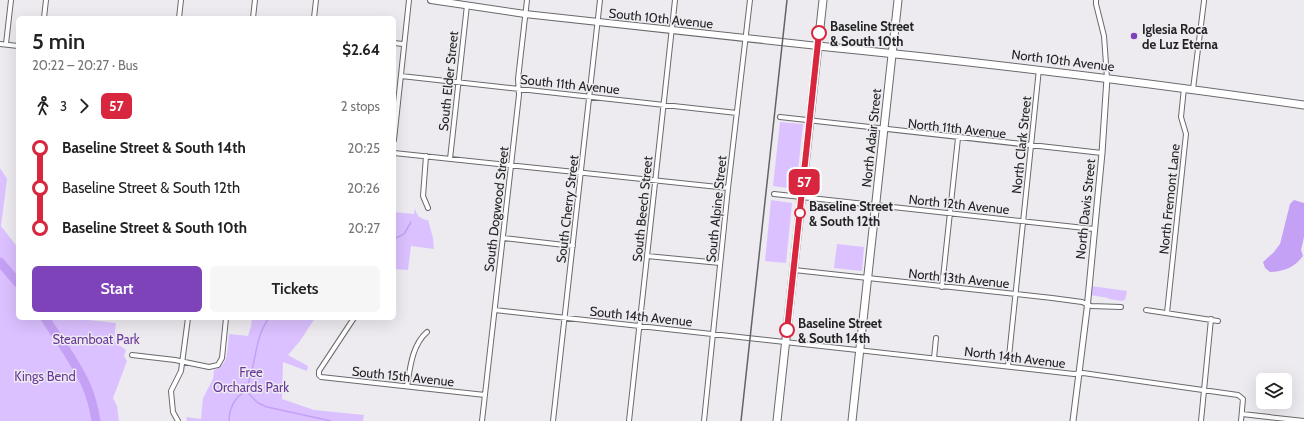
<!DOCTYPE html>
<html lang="en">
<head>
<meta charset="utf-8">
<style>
  :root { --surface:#fff; --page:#f6f6f6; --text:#222; --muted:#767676; --accent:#7e43b9 }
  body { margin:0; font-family:Cabin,sans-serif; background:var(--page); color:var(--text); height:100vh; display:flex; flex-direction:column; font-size:15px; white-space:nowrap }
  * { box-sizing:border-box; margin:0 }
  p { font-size:13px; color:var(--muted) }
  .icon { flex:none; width:22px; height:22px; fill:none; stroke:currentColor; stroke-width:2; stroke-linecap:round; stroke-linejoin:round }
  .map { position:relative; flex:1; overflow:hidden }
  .panel { position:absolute; left:16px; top:16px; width:380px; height:304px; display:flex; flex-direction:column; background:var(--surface); border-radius:6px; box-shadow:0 4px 16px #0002 }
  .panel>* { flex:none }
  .badge { padding:0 8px; border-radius:6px; font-size:14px; line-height:26px }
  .controls { position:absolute; left:1256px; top:373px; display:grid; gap:8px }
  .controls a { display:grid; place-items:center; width:36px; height:36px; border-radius:6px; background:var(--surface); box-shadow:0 4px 16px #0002; font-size:20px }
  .map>.badge { position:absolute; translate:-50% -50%; box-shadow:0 0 0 2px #fff }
  .legs { display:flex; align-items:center; gap:6px; height:44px; padding:0 16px; font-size:13px }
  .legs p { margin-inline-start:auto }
  .headline { display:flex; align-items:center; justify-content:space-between; height:68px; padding:0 16px }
  h1 { font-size:22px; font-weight:600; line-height:30px }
  .cta { display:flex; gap:8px; margin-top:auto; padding:8px 16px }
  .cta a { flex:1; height:46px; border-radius:6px; background:var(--accent); color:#fff; font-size:16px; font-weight:600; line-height:46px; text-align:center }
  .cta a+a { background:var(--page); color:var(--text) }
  ul { padding:0 16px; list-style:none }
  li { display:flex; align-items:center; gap:14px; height:40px; font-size:15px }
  li i { display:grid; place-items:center; width:6px; height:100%; margin:0 5px; background:currentColor }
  li i::after { content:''; width:10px; height:10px; margin:-5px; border:3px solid; border-radius:50%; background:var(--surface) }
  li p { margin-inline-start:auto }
  li:first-child i { background:linear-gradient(#0000 50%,currentColor 0) }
  li:last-child i { background:linear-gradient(currentColor 50%,#0000 0) }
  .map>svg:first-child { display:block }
</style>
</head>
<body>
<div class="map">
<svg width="1304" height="421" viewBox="0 0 1304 421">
  <rect width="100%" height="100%" fill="#edebf0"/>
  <path fill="#dbc1ff" d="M780,122L803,124L796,189L773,186Z
    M0,168L7,179L1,226L18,248V318H70L116,323L114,341L126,350L124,356L127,361L113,398L117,406L119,421H0Z
    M771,200L792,203L786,263L765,261Z
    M415,208C416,215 421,220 428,220L433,238L434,249L411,246L408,270L394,269V212L414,214Z
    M837,244L864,247L862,271L834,268Z
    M1091,286L1127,291L1125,300H1123V301L1109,299L1108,298L1090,295Z
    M252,318H315L300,341L288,355L308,366L307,371L283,362L282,399L314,410L364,415L363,421H187L186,417L201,419L203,398L213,379L214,370C230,366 227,347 229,334L248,336L251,326Z"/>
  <path fill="#c5a1f5" d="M1294,200L1304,203V237L1301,250L1303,256C1295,267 1283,272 1270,272L1265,268L1263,262L1274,252L1280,244L1290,204Z"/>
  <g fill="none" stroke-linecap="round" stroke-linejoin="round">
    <path stroke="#c5a1f5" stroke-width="1.5" d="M394,239L404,234L411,222
      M246,391L258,403L267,407L331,421
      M229,421C229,413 232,404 237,398C240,394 244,393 246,389C257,365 253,340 269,318"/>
    <path stroke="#c5a1f5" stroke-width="9" d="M0,262L18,283
      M45,318C59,340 75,361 86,385C91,396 94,409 96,421"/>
    <defs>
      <path id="minor" d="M1096,0V4L1104,36L1107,78
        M44,18L46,0
        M179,18L181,0
        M253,18L255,0
        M314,18L316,0
        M394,43L403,44
        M0,44L18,46
        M6,44L11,0
        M401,76L737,113
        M1193,89L1204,1
        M780,117L1102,153
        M394,140L409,0
        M394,153L728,188
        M426,156L423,196L428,208
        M450,159L467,5
        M774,194L1094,229
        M503,238L573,246
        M647,256L720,263
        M794,270L1052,298L1082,302L1091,306L1121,307
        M942,287L958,138
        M495,310L1074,374L1083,373L1238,395L1243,399L1241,421
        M1146,310L1218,321
        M1167,313L1186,134L1181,117L1184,88
        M354,318L319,371V375L321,377L485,395
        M132,355L175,360L209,367L218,365L222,358L226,318
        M934,358L936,338
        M1008,366L1039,69
        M407,386C410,368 412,345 427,332
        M1242,414L1304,421
        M178,421L173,412L171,391L181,371L188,318
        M482,421L519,95L518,79L527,0
        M553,421L600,0
        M629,421L675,0
        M704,421L728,188L750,0
        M1201,421L1211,319"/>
      <path id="tertiary" d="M1073,421L1087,309L1102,153L1107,78"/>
      <path id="secondary" d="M431,0L525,14L818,46"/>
      <path id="primary" d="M818,46C980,62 1142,82 1304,105"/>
      <path id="trunk" d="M777,421L823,0
        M852,421L898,0"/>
    </defs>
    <use href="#minor" stroke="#6a696d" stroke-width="6"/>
    <use href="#tertiary" stroke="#6a696d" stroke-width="7"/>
    <use href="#secondary" stroke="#6a696d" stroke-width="8"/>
    <use href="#primary" stroke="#6a696d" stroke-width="9"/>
    <use href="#trunk" stroke="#6a696d" stroke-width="9"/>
    <use href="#minor" stroke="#fff" stroke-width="4"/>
    <use href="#tertiary" stroke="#fff" stroke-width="5"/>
    <use href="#secondary" stroke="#fff" stroke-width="6"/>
    <use href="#primary" stroke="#fff" stroke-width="7"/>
    <use href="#trunk" stroke="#fff" stroke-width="7"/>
    <path stroke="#636265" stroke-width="1.5" d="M741,421L787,0"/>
  </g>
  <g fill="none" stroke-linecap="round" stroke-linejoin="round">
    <defs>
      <path id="line-1" d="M787,330L819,33"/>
    </defs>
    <use href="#line-1" stroke="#fff" stroke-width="9"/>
    <use href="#line-1" stroke="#d7263d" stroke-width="6"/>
  </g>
  <g fill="#fff" stroke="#d7263d" stroke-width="2">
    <circle cx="819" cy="33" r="7"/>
    <circle cx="800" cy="213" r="5"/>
    <circle cx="787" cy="330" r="7"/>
  </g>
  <circle fill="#7e43b9" stroke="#edebf0" stroke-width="1.5" cx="1134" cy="36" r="4"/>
  <g text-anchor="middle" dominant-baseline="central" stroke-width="3" stroke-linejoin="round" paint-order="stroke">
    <g font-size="13" fill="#242325" stroke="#edebf0">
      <text transform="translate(661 18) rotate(6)">South 10th Avenue</text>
      <text transform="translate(1063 60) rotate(7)">North 10th Avenue</text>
      <text transform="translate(448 81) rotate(-84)">South Elder Street</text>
      <text transform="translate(570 84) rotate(6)">South 11th Avenue</text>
      <text transform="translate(957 128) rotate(6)">North 11th Avenue</text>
      <text transform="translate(871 138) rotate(-84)">North Adair Street</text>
      <text transform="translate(1021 145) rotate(-84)">North Clark Street</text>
      <text transform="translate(1169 199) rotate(-84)">North Fremont Lane</text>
      <text transform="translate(959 204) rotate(6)">North 12th Avenue</text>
      <text transform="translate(496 209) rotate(-83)">South Dogwood Street</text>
      <text transform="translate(567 209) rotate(-83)">South Cherry Street</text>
      <text transform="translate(642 209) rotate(-84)">South Beech Street</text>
      <text transform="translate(716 209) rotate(-84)">South Alpine Street</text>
      <text transform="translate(1085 209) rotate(-84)">North Davis Street</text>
      <text transform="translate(959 278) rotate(6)">North 13th Avenue</text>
      <text transform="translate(641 316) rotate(6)">South 14th Avenue</text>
      <text transform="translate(1015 357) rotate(7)">North 14th Avenue</text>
      <text transform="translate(403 376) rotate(6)">South 15th Avenue</text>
    </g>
    <g font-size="13" font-weight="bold" fill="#242325" stroke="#edebf0" text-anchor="start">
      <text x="830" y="26">Baseline Street<tspan x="830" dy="15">&amp; South 10th</tspan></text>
      <text x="809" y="206">Baseline Street<tspan x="809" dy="15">&amp; South 12th</tspan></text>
      <text x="798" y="323">Baseline Street<tspan x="798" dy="15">&amp; South 14th</tspan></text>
    </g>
    <g font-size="13" font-weight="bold" fill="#242325" stroke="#edebf0" text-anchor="start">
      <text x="1142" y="29">Iglesia Roca<tspan x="1142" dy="15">de Luz Eterna</tspan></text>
    </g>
    <g font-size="13" fill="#6a3a9b" stroke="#edebf0">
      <text x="96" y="339">Steamboat Park</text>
      <text x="251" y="372">Free<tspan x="251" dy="15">Orchards Park</tspan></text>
      <text x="45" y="376">Kings Bend</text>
    </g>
  </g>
</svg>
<div class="controls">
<a><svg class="icon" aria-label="layers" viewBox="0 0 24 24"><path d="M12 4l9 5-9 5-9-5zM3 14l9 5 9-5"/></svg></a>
</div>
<b class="badge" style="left:804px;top:182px;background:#d7263d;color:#fff">57</b>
<section class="panel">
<div class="headline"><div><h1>5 min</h1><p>20:22 – 20:27 · Bus</p></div><b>$2.64</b></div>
<div class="legs"><svg class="icon" aria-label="walk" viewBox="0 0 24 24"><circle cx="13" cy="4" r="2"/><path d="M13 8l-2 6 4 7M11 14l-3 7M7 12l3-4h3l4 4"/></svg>3<svg class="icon" aria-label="forward" viewBox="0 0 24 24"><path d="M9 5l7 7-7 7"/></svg><b class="badge" style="background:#d7263d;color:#fff">57</b><p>2 stops</p></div>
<ul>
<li><i style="color:#d7263d"></i><b>Baseline Street &amp; South 14th</b><p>20:25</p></li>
<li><i style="color:#d7263d"></i><span>Baseline Street &amp; South 12th</span><p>20:26</p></li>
<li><i style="color:#d7263d"></i><b>Baseline Street &amp; South 10th</b><p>20:27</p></li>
</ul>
<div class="cta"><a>Start</a><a>Tickets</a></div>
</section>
</div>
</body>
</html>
